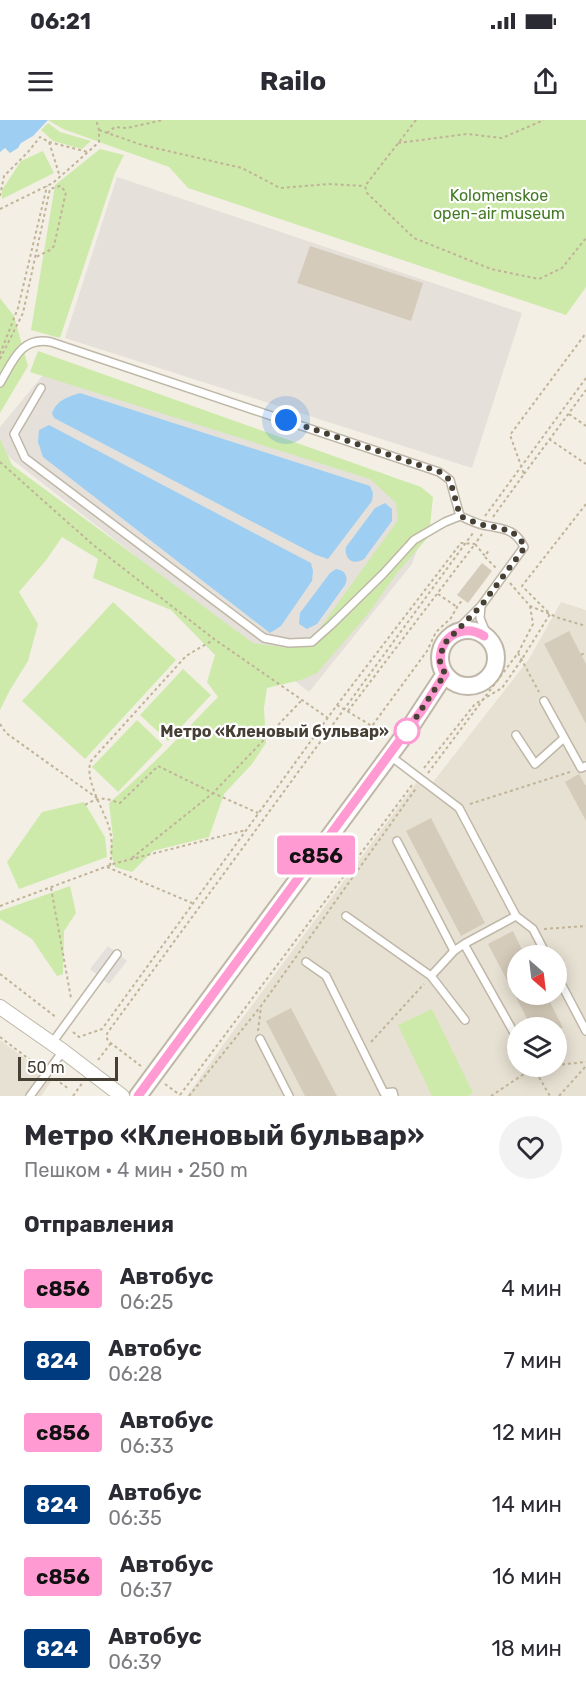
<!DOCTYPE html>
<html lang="ru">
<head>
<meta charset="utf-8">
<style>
  :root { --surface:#fff; --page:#f2f2f3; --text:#2b2b33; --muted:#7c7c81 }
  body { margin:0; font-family:Rubik,sans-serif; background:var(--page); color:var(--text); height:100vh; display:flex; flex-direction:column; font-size:22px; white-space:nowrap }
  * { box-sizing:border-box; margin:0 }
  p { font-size:20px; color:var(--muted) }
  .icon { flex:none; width:33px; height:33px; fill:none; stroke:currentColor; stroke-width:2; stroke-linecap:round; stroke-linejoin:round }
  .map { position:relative; height:976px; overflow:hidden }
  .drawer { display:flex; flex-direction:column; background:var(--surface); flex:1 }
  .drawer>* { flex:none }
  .badge { padding:0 12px; border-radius:4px; font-size:21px; line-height:39px }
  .needle { width:39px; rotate:152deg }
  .tools { position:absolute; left:507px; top:825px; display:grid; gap:12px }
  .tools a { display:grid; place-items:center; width:60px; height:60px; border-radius:50%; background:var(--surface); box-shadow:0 3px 15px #0003; font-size:30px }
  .scale { position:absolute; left:18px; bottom:15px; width:100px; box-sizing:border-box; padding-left:6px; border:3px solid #463f34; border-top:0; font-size:16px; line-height:21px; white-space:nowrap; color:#463f34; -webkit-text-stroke:4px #fff; paint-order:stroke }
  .you { position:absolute; width:30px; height:30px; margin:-15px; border:4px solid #fff; border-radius:50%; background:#1a73e8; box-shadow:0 0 0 9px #1a73e833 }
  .map>.badge { position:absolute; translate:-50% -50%; box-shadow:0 0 0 3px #fff }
  h2 { padding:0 24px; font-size:22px; line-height:54px }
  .round { display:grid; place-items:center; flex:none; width:63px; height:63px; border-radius:32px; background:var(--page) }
  .head { display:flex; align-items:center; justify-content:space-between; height:102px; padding:0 24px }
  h1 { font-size:28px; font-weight:700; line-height:45px }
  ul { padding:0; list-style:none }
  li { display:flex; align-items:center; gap:18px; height:72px; padding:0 24px }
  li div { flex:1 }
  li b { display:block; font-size:22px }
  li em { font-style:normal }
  li .badge { min-width:66px; font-weight:700; text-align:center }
  .status { display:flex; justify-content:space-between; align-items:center; height:42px; padding:0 30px; background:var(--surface); direction:ltr }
  .status svg { height:16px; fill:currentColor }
  header { display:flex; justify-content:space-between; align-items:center; height:78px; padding:0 24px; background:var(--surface); font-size:27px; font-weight:700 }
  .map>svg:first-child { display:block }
</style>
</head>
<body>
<div class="status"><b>06:21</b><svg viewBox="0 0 49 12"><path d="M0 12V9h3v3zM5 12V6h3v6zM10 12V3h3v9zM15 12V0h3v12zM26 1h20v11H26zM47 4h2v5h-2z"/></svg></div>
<header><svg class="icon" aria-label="menu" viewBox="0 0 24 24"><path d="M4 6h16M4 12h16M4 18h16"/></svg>Railo<svg class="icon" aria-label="share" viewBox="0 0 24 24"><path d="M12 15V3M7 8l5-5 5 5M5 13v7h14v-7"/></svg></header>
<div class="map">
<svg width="586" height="976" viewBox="0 0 586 976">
  <rect width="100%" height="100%" fill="#f3efe5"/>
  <path fill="#e7e1d3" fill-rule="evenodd" d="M561,482L586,490V976H187L228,918L421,656L433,662L529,539ZM518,836H556V874H518ZM518,908H556V946H518Z
    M0,920L53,959L41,976H0Z"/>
  <path fill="#e5e0da" d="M117,57L522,193L472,348L65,218Z
    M52,244L419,370L423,414L412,444L309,572L0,330V307Z"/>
  <path fill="#cdeaab" d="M48,0H586V167L566,195L188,68L169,47L63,9Z
    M48,3L60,12L91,21L82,29L53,21L41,10Z
    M100,29L124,35L115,53L60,218L31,210L55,65Z
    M43,31L54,53L2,79V70L21,41Z
    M0,178L14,196L28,246L0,293Z
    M38,231L421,367L433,377L429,416L397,453L368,494L317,553L301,560L267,568L264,588L266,623L252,644L224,674L209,717L153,731L132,752L115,747L110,731L113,717L109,683C148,650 183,613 218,577L207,562L215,535L171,490L93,458L98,439L62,417L47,439L19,472L38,504L28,541L10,570L0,590V319L12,345L253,523L288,528L315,515L398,400L396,383L370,359L30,252Z
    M113,482L176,540L85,639L22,581Z
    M183,549L211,575L168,621L140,595Z
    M137,600L163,625L118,672L92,647Z
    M84,682L105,717L107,737L19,769L7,742L42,692Z
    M70,766L76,793L64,811L63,854L57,856L32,819L0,799V791Z
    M432,889L473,973L467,976H432L398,905Z"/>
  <path fill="#e4e1dd" d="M108,826L127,841L109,864L90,849Z"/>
  <path fill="#9ecff3" d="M0,0H48L33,16L21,23L18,28L10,33L5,28L0,32Z
    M80,273L370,366L373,373L372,381L328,439L316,435L54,298L52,293C57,280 67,277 80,273Z
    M49,305L311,443L313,451L312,461L281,506L270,513L43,337L38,322L39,310Z
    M385,383L392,389V401L364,439C353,446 344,439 346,427L375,388Z
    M336,449C345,450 349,457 345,465L317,504L307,509L299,504L300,493L330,453Z"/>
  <path fill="#d5cbba" d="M310,126L423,163L411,201L297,163Z
    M482,443L492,451L468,483L457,475Z
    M569,511L586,544V604L544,524Z
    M579,654L586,666V701L565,662Z
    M431,698L485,803L461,816L406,711Z
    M513,811L525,836H518V874H546L563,908H532L488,824Z
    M291,888L327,957L337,976H305L266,901Z"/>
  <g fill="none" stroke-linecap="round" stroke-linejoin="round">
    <defs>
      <path id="service" d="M0,263C13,241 21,216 51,222L439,352L450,360L460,396L445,402L414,420L383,454L331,505L312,522L289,523L264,518L25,338L14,314L41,268
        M481,486L480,498L489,520
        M451,516L481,486L524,427C515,408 502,409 483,405C475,403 467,399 460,396
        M544,581L581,648L586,646
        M516,615L535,644L564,618
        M389,635L459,688L516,796L533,809L547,836
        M397,721L454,831L464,824
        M346,796L431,856L465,900
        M516,796L464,824L518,920
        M306,842L326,856L384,973L393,972L394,976
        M556,854L586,911
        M431,856L454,831
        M260,919L289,976
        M52,923L117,834
        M30,976L63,931"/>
      <path id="minor" d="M0,887L63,931L122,976"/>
      <path id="tertiary" d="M440 538a28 28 0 1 1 56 0a28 28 0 1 1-56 0Z
        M138,976L409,609L445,554"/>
    </defs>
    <use href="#service" stroke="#bfb7a7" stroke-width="10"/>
    <use href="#minor" stroke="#bfb7a7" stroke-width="16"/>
    <use href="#tertiary" stroke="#bfb7a7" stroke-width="20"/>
    <path stroke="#c1b398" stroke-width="2" stroke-dasharray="3 3" stroke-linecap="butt" d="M416,0L365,66L367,73L414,118L491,149L539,159L562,148L586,118
      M99,10L142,25L242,48L280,68L329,64L364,66
      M107,13L115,7L127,8L163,0
      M49,22L88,32
      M398,23L467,14L502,18L544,0
      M0,76L4,56L28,32L40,17L49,22L60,57
      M0,89L53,63L99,22V10L96,0
      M0,234L18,188L47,66
      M0,239L23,193L50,69L60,66L66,72L54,126L50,130L36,137
      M569,294L586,306
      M549,319L586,344
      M0,342L92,424L214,519L328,598
      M524,354L586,270
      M485,396L586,258
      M493,397L524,354L510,315L586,213
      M485,437L496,448
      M510,463L530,486L559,498L586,506
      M438,474L457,487
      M518,533L539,572
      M581,535L586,532
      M337,585L372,606L427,531L436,512L451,498L457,487L463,479
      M348,591L475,424L485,436L489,430
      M0,604L6,613L97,678
      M424,648L475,584L502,568L522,539L550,494L522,466L586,384
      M428,653L518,533L533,504L530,486
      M470,684L573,651
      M85,685C101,676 104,678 120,683L158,646L213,673L258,693
      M132,738L213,673L302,580
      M110,746C112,731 113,718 108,704C102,687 84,658 91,641L186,536L213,520
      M107,747L192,783
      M51,768L71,878
      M0,786L116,743L246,710
      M544,809L586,806
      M0,854L57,898
      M258,911L261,887
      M73,912L79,917L102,909L337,585L461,423L475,424L482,414
      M0,917L38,946
      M371,922L424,864
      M98,940L111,923
      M556,945L586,942
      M141,946L108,921L106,916L108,912L473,413
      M533,947L550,976
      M55,959L69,969
      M165,964L180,975
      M180,975L412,665
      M73,976L83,962
      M189,976L261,886L417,667
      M491,976L533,948L546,946
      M559,976L586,946"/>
    <use href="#service" stroke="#fff" stroke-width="7"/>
    <use href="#minor" stroke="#fff" stroke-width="14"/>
    <use href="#tertiary" stroke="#fff" stroke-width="16"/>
  </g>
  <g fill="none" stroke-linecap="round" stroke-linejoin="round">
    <defs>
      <path id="line" d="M138,976L422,590L445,554C429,527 457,499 484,516"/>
    </defs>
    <use href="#line" stroke="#fff" stroke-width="14"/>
    <use href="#line" stroke="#ff9ad2" stroke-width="9"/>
    <path stroke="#463f34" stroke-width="6" stroke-dasharray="0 10.8" d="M286,300L440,352L450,360L460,396C467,399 475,403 483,405C502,409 515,408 525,427L481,486L443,525L440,542L445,554L407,611"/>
  </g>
  <circle fill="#fff" stroke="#ff9ad2" stroke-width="3" cx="407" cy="611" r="12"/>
  <g text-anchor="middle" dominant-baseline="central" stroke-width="4.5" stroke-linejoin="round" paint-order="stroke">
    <g font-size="16" fill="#447a25" stroke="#fff">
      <text x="499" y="75">Kolomenskoe<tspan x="499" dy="18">open-air museum</tspan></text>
    </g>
    <g font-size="16" font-weight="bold" fill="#463f34" stroke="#fff" text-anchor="end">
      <text x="389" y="611">Метро «Кленовый бульвар»</text>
    </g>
  </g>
</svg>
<div class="tools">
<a><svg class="needle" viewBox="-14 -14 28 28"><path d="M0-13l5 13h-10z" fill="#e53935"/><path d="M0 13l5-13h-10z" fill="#7c7c81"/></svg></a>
<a><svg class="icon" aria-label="layers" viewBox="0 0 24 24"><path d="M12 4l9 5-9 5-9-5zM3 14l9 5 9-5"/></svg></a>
</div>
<div class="scale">50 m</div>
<div class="you" style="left:286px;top:300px"></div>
<b class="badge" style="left:316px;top:735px;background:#ff9ad2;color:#111">с856</b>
</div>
<section class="drawer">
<div class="head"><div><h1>Метро «Кленовый бульвар»</h1><p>Пешком · 4 мин · 250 m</p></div><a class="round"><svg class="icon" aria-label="heart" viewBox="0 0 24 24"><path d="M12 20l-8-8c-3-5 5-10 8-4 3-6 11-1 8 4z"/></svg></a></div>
<h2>Отправления</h2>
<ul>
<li><span class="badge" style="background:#ff9ad2;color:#111">с856</span><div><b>Автобус</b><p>06:25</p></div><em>4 мин</em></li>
<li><span class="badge" style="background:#003b80;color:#fff">824</span><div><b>Автобус</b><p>06:28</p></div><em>7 мин</em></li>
<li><span class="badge" style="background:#ff9ad2;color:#111">с856</span><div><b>Автобус</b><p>06:33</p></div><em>12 мин</em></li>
<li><span class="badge" style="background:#003b80;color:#fff">824</span><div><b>Автобус</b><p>06:35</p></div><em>14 мин</em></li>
<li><span class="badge" style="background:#ff9ad2;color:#111">с856</span><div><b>Автобус</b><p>06:37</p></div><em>16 мин</em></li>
<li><span class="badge" style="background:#003b80;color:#fff">824</span><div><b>Автобус</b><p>06:39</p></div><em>18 мин</em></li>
</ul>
</section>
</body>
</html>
